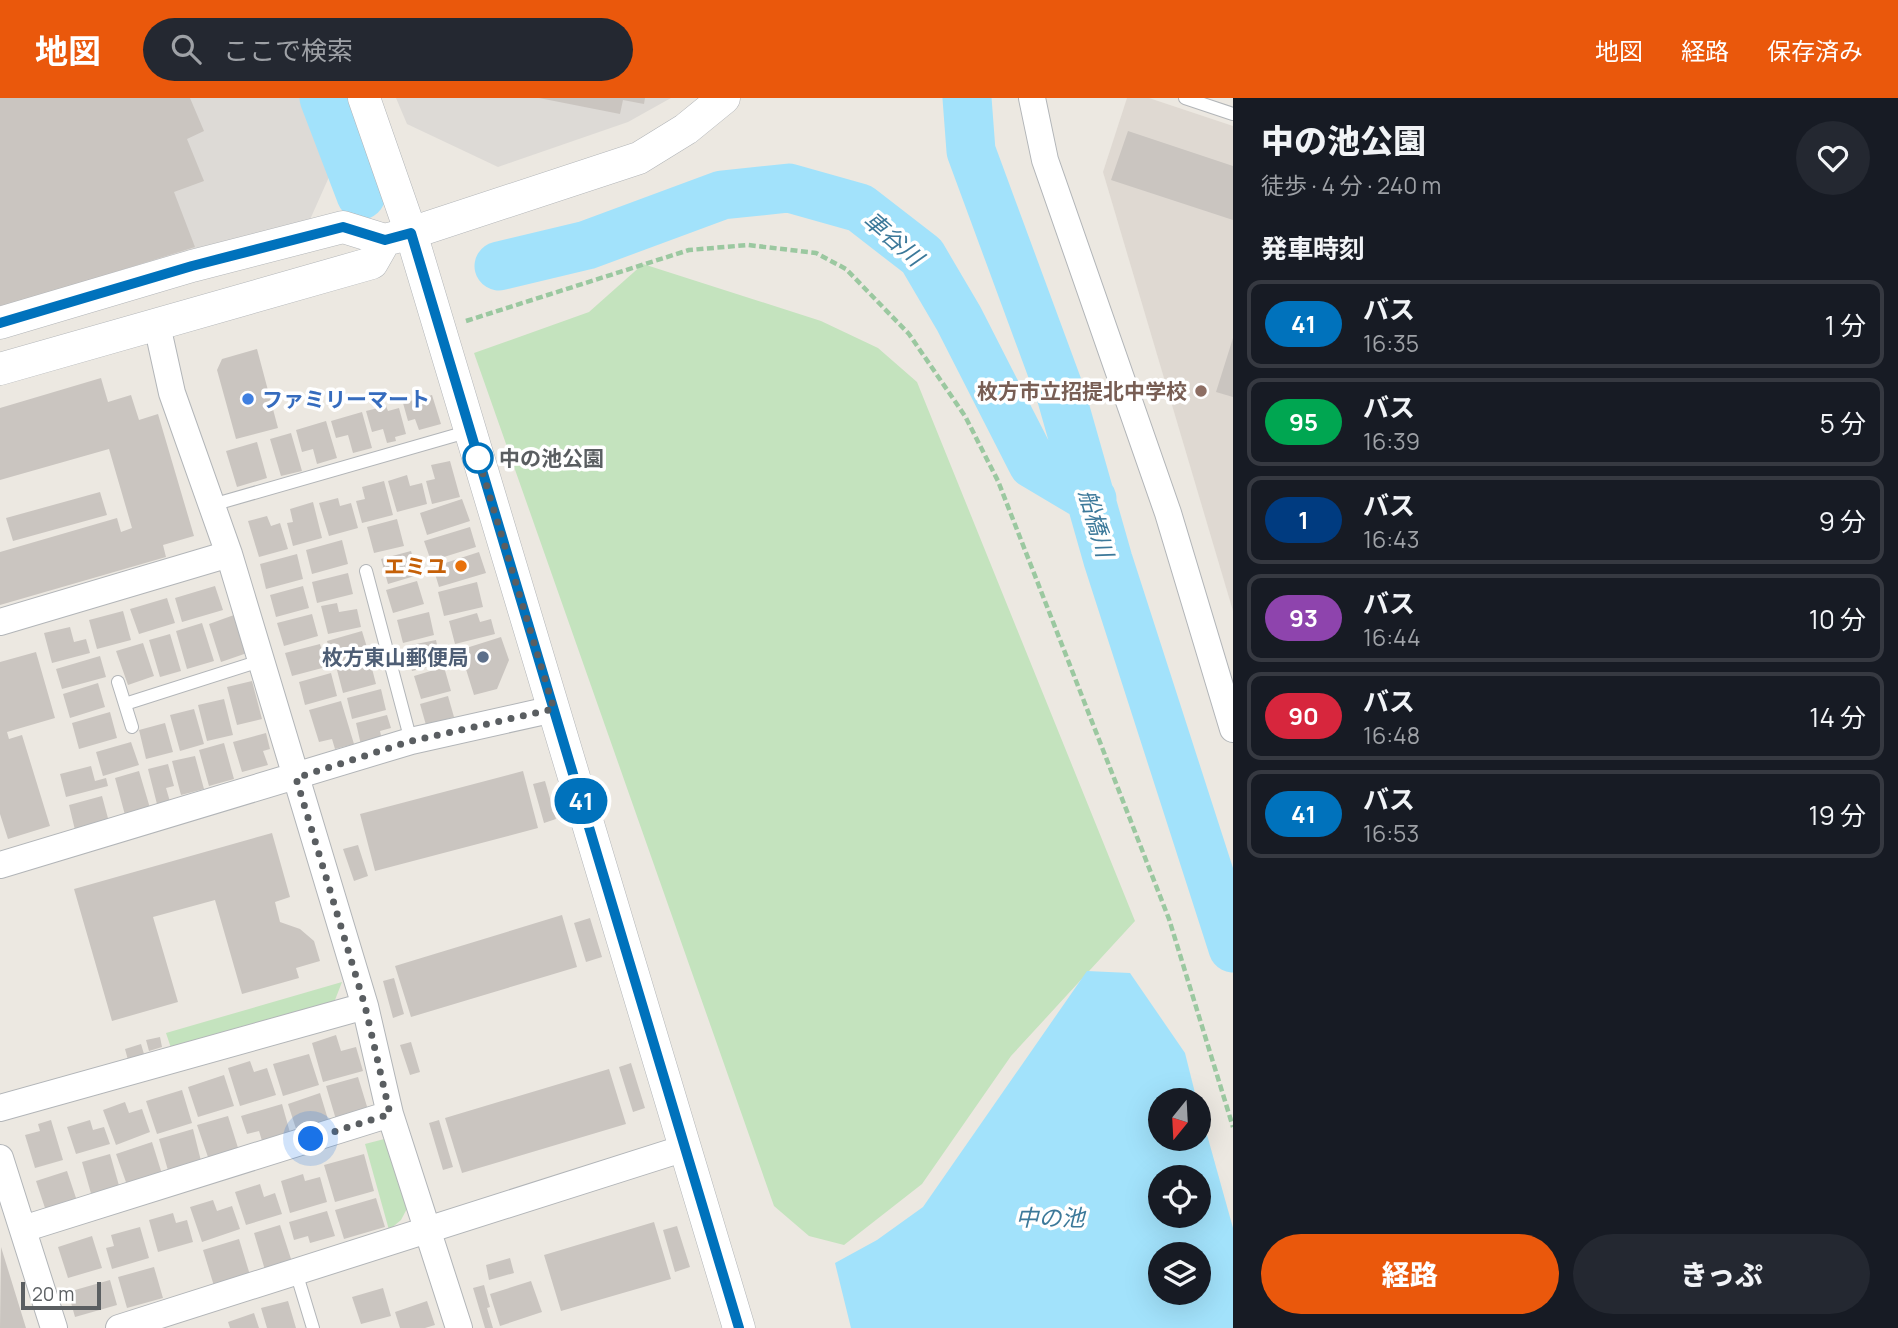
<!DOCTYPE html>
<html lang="ja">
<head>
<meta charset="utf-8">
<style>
  :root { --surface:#171b24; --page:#242831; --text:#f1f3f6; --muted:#9ea1a6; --line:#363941; --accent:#ea580c }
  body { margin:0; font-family:Manrope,"Noto Sans JP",sans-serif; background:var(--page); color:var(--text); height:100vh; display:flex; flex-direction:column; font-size:26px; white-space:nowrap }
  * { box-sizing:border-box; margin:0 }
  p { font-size:23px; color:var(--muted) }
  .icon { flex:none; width:38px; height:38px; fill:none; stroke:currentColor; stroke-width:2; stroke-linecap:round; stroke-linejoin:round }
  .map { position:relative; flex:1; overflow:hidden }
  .panel { display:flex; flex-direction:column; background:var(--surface); width:665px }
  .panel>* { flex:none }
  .badge { padding:0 14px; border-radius:23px; font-size:24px; line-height:46px }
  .needle { width:46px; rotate:198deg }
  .controls { position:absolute; left:1148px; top:990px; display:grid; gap:14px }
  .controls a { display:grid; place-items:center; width:63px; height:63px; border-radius:50%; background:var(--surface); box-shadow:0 7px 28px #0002; font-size:35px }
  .scale { position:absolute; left:21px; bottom:18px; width:80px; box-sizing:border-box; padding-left:7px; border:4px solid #5a5e61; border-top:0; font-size:19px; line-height:24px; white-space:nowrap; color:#5a5e61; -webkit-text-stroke:5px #fff; paint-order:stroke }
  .you { position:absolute; width:35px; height:35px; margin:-18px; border:5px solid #fff; border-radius:50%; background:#1a73e8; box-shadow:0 0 0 10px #1a73e833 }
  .map>.badge { position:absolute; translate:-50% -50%; box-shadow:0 0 0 4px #fff }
  h2 { padding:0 28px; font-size:26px; line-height:63px }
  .round { display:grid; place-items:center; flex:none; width:74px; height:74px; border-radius:37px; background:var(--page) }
  .overview { display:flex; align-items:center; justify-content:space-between; height:119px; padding:0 28px }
  h1 { font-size:33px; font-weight:800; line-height:52px }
  .cta { display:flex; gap:14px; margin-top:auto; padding:14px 28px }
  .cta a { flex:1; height:80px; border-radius:42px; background:var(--accent); color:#fff; font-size:28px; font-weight:800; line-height:80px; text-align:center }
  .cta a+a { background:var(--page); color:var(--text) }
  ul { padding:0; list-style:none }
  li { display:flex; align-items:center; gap:21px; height:88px; margin:0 14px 10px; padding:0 14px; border:4px solid var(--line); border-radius:14px }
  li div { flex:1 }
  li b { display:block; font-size:26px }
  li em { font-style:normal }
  li .badge { min-width:77px; font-weight:700; text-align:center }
  header { display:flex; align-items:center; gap:42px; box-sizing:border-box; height:98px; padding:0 35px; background:var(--accent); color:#fff }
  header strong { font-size:33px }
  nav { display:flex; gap:38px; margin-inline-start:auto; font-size:24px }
  .search { width:490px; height:63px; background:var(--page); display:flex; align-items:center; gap:18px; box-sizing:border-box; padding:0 24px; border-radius:38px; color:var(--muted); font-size:26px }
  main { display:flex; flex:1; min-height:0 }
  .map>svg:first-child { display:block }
</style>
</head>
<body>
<header>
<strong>地図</strong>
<div class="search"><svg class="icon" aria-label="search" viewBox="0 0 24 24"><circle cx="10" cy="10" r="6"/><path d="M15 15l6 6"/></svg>ここで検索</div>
<nav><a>地図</a><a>経路</a><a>保存済み</a></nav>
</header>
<main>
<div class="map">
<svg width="1233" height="1230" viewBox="0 0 1233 1230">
  <rect width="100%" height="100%" fill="#ece8e1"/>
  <path fill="#dddad6" d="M0,0H303L329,79L308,126L0,212Z
    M396,0H671L628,24L498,69L407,26Z"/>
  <path fill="#dfd9d2" d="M1127,0H1149L1233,28V513L1103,74Z"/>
  <path fill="#c4e3be" d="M643,166L821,223L878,250L917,284L1135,823L1011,958L922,1086L844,1147L809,1138L774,1108L474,255L589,214Z
    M342,884L335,902L316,915L173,956L166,935Z
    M392,1039L411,1103L401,1122L389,1132L365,1046Z"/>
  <path fill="#a2e2fb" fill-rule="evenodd" d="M1087,873L1130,875L1185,955L1197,1003H1160V1041H1199V1008L1233,1130V1230H851L835,1165L877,1142L923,1109ZM1160,1080H1199V1118H1160ZM1160,1157H1199V1195H1160Z"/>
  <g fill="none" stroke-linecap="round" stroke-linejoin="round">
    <path stroke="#a2e2fb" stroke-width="49" d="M324,0L361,97
      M967,0L971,53L1061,297L1108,462L1233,850
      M499,168L587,147L722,97L789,90L860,110L922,158L959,221L1033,366L1092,401"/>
  </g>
  <path fill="#cac5c0" d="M0,0H190L204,33L187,41L204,83L174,94L195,149L0,210Z
    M539,0H645L644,6L623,2L620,16Z
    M1128,33L1233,68V122L1111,82Z
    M1233,240V299L1216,294Z
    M257,251L278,330L236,341L217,272L222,261Z
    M101,280L108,304L131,297L139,322L158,316L194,438L163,447L166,459L0,507V454L117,420L121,434L132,430L109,351L0,382V310Z
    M432,297L441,326L419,332L415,321L408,323L403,305Z
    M386,308L388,313L399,310L406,336L395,339L396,343L387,345L383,331L372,334L366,313Z
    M362,314L372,350L353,355L348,337L336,340L331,323Z
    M326,323L337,360L317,366L313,351L302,354L296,332Z
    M291,335L302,373L281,378L270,341Z
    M257,344L267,380L237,389L226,353Z
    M450,363L460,399L432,406L426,383L435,381L431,367Z
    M407,377L410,388L422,385L427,406L397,414L388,383Z
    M384,383L393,417L362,425L356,403L365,401L362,389Z
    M100,394L107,417L13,443L6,420Z
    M338,400L340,408L351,405L358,430L329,438L319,405Z
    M462,401L470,423L427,437L420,415Z
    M313,404L322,440L293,448L287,425L293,424L290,411Z
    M267,418L271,428L280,425L288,451L259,459L248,423Z
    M397,421L404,448L374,455L367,429Z
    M470,429L476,449L431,463L424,443Z
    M342,442L348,466L312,476L306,452Z
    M411,453L418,477L388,486L381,461Z
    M479,454L486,475L439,489L433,469Z
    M297,456L303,481L266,491L260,466Z
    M348,475L353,496L317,505L312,484Z
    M417,483L424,506L393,515L386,492Z
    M477,484L483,509L444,518L438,494Z
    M215,488L223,512L182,524L175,500Z
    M303,488L309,510L276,519L270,497Z
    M167,500L175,525L139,536L130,511Z
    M337,505L339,514L357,511L361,529L328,536L321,508Z
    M123,513L131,542L97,551L89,522Z
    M429,514L434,537L403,545L397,522Z
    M477,515L480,524L491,521L495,536L455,546L449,523Z
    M312,516L318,538L284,548L277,525Z
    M234,517L247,555L221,564L209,526Z
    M202,525L214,563L187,571L176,533Z
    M70,529L74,544L86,541L90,555L52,565L44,535Z
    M362,533L369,556L334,566L327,543Z
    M170,536L181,573L160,579L149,542Z
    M501,539L509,562L497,591L474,597L460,552Z
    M436,542L441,566L412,573L406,548Z
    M143,545L154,578L128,587L116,553Z
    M320,546L326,569L292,578L285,555Z
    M36,554L55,620L7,634L9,641L22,637L50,728L8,741L0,716V564Z
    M100,558L106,579L62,591L56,571Z
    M370,563L376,586L343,595L337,572Z
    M444,569L451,593L421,601L414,578Z
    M331,575L337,598L305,607L299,584Z
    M252,583L262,621L237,627L227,589Z
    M98,585L105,609L70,620L63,596Z
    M381,591L386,612L352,621L347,600Z
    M448,598L454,619L426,627L420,606Z
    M224,601L233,637L207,643L198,607Z
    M341,603L354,646L335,651L332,641L319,644L309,612Z
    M194,611L204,646L180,653L170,617Z
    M110,614L117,640L79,651L72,625Z
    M387,617L391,630L380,633L382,642L361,647L356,625Z
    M165,625L173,654L146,661L139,632Z
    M266,635L270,651L263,653L268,667L242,674L233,644Z
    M131,644L139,667L103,678L96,654Z
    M224,645L234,681L209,688L199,652Z
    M195,658L204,691L181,697L172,663Z
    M168,666L174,688L166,690L171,707L158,710L148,671Z
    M91,668L95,683L106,680L108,688L66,699L60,676Z
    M139,673L150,710L125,717L115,680Z
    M523,673L538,730L375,773L360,716Z
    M545,683L556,721L544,725L533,686Z
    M102,698L109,724L75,732L69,707Z
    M272,735L290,799L275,804L280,824L300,831L314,843L320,863L296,870L299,880L242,896L215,802L153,819L178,904L112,923L74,791Z
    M358,747L368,778L354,783L343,751Z
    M562,817L577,869L411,919L395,868Z
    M590,820L602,859L586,864L574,825Z
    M394,880L404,916L393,920L383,883Z
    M336,937L341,953L356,949L363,973L323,984L312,945Z
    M160,939L162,949L149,953L146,942Z
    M411,944L420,974L410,977L400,947Z
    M141,946L144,956L128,962L125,951Z
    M309,956L319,987L283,998L273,966Z
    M250,963L254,974L267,970L276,997L240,1008L228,970Z
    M631,965L645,1010L633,1014L619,969Z
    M609,971L626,1026L462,1075L445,1020Z
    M224,977L234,1008L198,1019L188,989Z
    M358,979L369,1015L337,1025L326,988Z
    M182,992L192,1025L157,1036L146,1003Z
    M320,995L330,1028L298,1037L288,1006Z
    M125,1004L129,1015L142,1011L150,1034L116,1047L103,1012Z
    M282,1006L291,1038L263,1046L259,1033L247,1036L241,1018Z
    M228,1018L239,1053L209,1062L197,1027Z
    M51,1022L63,1062L35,1070L25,1037L40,1033L38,1026Z
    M90,1022L93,1032L104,1029L110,1046L76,1056L67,1029Z
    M439,1022L453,1069L443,1072L429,1025Z
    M193,1031L202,1067L169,1076L159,1041Z
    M152,1044L162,1076L127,1087L116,1056Z
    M110,1056L120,1091L92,1099L82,1064Z
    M364,1056L374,1093L335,1104L324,1067Z
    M67,1073L77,1103L46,1113L36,1083Z
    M303,1076L305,1083L320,1079L327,1104L290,1115L281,1083Z
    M260,1086L264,1099L275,1095L282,1116L246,1127L235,1094Z
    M376,1100L385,1129L344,1141L335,1112Z
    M213,1102L217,1113L232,1108L240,1131L202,1144L190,1109Z
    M327,1113L335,1138L310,1145L308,1138L294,1142L289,1124Z
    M173,1115L176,1125L187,1122L193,1144L158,1154L149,1122Z
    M654,1124L671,1181L561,1213L544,1157Z
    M280,1127L292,1164L265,1172L254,1135Z
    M677,1128L690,1169L675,1174L663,1132Z
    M140,1129L149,1160L112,1171L106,1150L114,1148L111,1137Z
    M92,1138L102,1170L68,1180L58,1149Z
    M239,1141L250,1177L214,1188L203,1152Z
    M1,1149L26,1230H0Z
    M510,1160L514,1175L489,1182L486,1167Z
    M154,1169L163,1200L127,1210L118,1179Z
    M110,1182L117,1207L75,1219L68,1194Z
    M531,1183L542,1214L500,1228L490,1196Z
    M484,1187L490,1209L487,1210L493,1230H485L473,1190Z
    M383,1190L391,1218L361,1226L352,1199Z
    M288,1203L296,1230H267L261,1210Z
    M427,1203L435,1227L425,1230H400L395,1214Z
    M254,1215L259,1230H230L228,1224Z"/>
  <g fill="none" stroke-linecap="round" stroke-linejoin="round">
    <defs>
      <path id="service" d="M1185,0L1233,16
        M212,407L470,333
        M366,473L411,643
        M118,584L132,629
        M125,606L260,563
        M296,1174L313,1230"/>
      <path id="minor" d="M1032,0L1045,62L1168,415L1233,631
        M157,227L172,295L229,456L365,908L390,1016L459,1230
        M0,524L229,456
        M0,767L411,643L554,611
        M0,1010L365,908
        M0,1060L54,1230
        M23,1131L390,1016
        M119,1230L685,1050"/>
      <path id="tertiary" d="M364,0L411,135L739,1230
        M0,225L192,168L343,129L385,142L411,135L639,60L686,31L724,0
        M0,271L372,165L385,142"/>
    </defs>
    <use href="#service" stroke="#b2b5b8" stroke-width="14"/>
    <use href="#minor" stroke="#b2b5b8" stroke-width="28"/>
    <use href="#tertiary" stroke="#b2b5b8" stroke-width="33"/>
    <path stroke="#9bc8a0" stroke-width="4.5" stroke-dasharray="7 3.5" stroke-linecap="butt" d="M466,223L689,152L748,147L816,155L846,171L909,236L965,318L998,383L1169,821L1233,1029"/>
    <use href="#service" stroke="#fff" stroke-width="12"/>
    <use href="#minor" stroke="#fff" stroke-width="26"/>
    <use href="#tertiary" stroke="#fff" stroke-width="32"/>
  </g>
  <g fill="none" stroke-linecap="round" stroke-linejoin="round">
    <defs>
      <path id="line" d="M0,225L192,168L343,129L385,142L411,135L739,1230"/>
    </defs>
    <use href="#line" stroke="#fff" stroke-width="16"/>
    <use href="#line" stroke="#0072bc" stroke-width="10"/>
    <path stroke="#5a5e61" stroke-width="7" stroke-dasharray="0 12.6" d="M311,1041L390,1016L365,908L296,680L411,643L554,611L477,356L478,360"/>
  </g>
  <circle fill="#8d6e63" stroke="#fff" stroke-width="2.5" cx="1201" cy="293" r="7"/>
  <circle fill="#3f7fe0" stroke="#fff" stroke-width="2.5" cx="248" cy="301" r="7"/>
  <circle fill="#fff" stroke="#0072bc" stroke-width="3.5" cx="478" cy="360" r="14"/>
  <circle fill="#e8710a" stroke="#fff" stroke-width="2.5" cx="461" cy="468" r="7"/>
  <circle fill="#5c6f8a" stroke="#fff" stroke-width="2.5" cx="483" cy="559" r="7"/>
  <g text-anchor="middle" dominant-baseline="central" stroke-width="7" stroke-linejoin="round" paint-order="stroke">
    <g font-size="21" font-weight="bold" fill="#785e54" stroke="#fff" text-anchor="end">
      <text x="1187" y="293">枚方市立招提北中学校</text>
    </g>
    <g font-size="21" font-weight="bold" fill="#366cbe" stroke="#fff" text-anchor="start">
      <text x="262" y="301">ファミリーマート</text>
    </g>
    <g font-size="21" font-weight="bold" fill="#5a5e61" stroke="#fff" text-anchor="start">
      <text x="499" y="360">中の池公園</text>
    </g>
    <g font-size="21" font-weight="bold" fill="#c56008" stroke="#fff" text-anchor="end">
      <text x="447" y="468">エミユ</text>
    </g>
    <g font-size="21" font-weight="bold" fill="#4e5e75" stroke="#fff" text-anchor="end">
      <text x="469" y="559">枚方東山郵便局</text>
    </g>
    <g font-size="23" font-style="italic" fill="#3c799a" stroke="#fff">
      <text transform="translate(894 140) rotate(41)">車谷川</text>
      <text transform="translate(1097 425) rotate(74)">船橋川</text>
      <text x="1050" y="1119">中の池</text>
    </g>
  </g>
</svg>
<div class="controls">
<a><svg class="needle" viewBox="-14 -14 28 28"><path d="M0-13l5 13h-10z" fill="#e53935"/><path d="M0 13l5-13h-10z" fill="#9ea1a6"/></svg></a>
<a><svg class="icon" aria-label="locate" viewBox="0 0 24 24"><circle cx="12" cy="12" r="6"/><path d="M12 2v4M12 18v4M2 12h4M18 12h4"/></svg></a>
<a><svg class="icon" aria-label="layers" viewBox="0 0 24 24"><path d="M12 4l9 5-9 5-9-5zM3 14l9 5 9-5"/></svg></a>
</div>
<div class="scale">20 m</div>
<div class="you" style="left:311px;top:1041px"></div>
<b class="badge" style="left:581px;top:703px;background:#0072bc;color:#fff">41</b>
</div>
<section class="panel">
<div class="overview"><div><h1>中の池公園</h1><p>徒歩 · 4 分 · 240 m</p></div><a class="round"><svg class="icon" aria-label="heart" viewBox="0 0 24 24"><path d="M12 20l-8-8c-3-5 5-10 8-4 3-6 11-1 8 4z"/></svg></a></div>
<h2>発車時刻</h2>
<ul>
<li><span class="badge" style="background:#0072bc;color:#fff">41</span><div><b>バス</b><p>16:35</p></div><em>1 分</em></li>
<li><span class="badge" style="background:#00a651;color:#fff">95</span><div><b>バス</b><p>16:39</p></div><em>5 分</em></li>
<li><span class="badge" style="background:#003b80;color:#fff">1</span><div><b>バス</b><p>16:43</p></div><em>9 分</em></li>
<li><span class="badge" style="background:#8e44ad;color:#fff">93</span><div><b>バス</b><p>16:44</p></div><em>10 分</em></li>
<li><span class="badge" style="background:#d7263d;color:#fff">90</span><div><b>バス</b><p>16:48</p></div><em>14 分</em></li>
<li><span class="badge" style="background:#0072bc;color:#fff">41</span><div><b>バス</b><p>16:53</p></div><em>19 分</em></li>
</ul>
<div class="cta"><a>経路</a><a>きっぷ</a></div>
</section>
</main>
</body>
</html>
